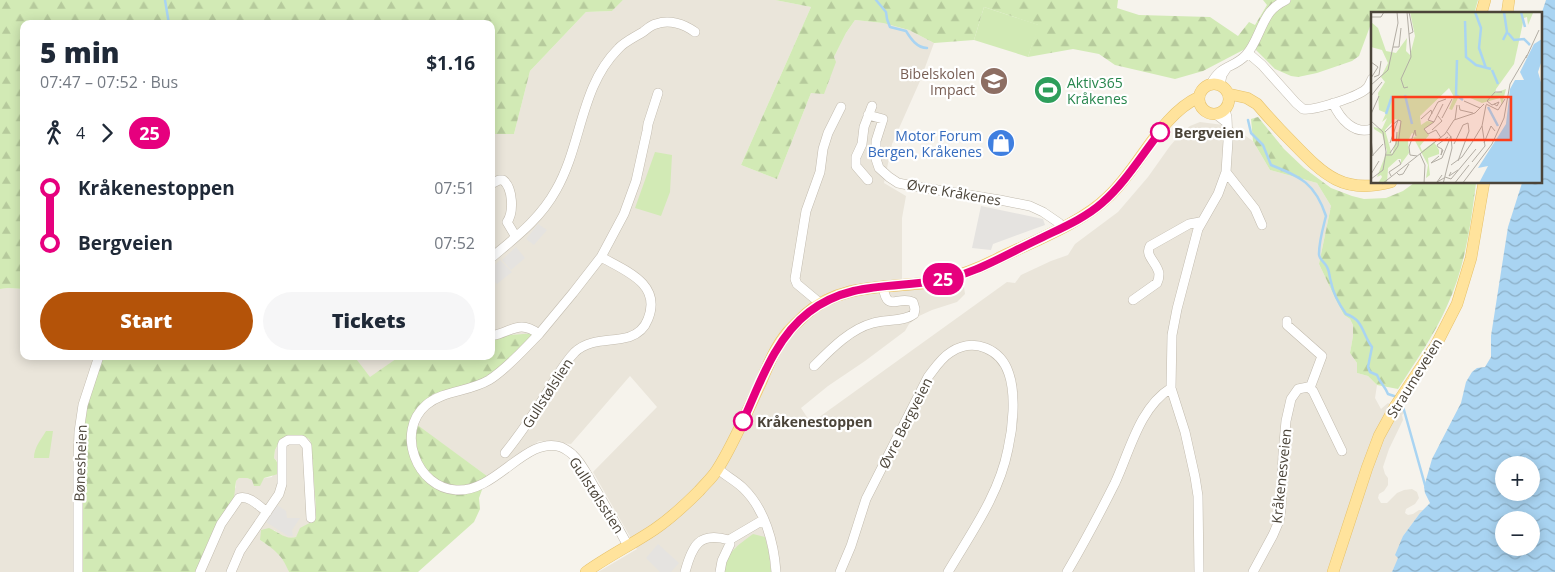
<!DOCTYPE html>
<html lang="en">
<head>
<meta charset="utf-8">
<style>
  :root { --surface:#fff; --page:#f6f6f7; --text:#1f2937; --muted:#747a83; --accent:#b45309 }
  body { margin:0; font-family:"Open Sans",sans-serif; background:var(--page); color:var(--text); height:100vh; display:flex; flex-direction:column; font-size:19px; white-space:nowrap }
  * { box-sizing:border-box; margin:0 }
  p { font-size:16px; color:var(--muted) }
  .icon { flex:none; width:28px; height:28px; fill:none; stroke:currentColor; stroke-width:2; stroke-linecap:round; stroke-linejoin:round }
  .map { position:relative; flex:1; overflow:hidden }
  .drawer { position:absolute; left:20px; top:20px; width:475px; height:340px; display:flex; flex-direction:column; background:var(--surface); border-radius:10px; box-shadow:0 2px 12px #0003 }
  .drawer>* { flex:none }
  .badge { padding:0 10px; border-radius:16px; font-size:18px; line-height:32px }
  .buttons { position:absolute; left:1495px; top:456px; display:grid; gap:10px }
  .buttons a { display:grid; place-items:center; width:45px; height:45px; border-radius:50%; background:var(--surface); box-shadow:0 2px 12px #0003; font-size:25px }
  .map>.badge { position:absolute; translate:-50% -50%; box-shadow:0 0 0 2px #fff }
  .legs { display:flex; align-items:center; gap:8px; height:55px; padding:0 20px; font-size:16px }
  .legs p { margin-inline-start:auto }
  .headline { display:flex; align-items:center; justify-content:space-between; height:85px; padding:0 20px }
  h1 { font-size:28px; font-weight:800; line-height:38px }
  .action { display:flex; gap:10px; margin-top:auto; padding:10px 20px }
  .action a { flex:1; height:58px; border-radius:30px; background:var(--accent); color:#fff; font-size:20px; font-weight:800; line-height:58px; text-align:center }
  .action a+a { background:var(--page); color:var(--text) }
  ul { padding:0 20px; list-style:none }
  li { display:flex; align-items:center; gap:18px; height:55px; font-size:19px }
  li i { display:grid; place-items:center; width:8px; height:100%; margin:0 6px; background:currentColor }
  li i::after { content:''; width:12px; height:12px; margin:-6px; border:4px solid; border-radius:50%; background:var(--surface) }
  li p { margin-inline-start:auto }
  li:first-child i { background:linear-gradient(#0000 50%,currentColor 0) }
  li:last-child i { background:linear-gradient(currentColor 50%,#0000 0) }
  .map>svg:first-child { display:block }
</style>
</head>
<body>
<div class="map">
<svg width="1555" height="572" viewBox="0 0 1555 572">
  <defs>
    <pattern id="forest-firs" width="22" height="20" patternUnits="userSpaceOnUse" patternTransform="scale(1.25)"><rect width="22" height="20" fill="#d2eab5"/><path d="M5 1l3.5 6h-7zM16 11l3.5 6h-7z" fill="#b6ca9c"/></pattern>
    <pattern id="water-waves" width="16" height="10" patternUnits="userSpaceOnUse" patternTransform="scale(1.25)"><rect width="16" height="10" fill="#a9d4f2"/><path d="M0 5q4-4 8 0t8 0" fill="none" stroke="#8caec5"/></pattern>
  </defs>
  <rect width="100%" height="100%" fill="#f6f3ec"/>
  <path fill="#eae5da" d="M623,0H775L811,7L741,165L777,179L811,93L834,57L846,33L855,20L883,23L909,30L934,43L920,81L892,144L884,183L906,196L902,218V288L958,282L964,287L965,294L957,302L932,310L919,316L909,324L905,331L865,361L828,386L801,408L811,423L1007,282L1015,283L1021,275L1051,261L1068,255L1075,244L1118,212L1148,177L1170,146L1183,131L1190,126L1200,122L1231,126L1253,141L1270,170L1317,183L1331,206L1319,264L1337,302L1344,315L1350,319L1353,325V336L1350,353L1357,363V373L1368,376L1377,385L1375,398L1381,409L1388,403L1405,412L1402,415L1403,420L1389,449L1383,467L1385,474L1388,478V485L1384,491L1379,494L1378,498L1381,503H1387L1397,493L1404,490L1412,489L1417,492L1419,498L1415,504L1406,509L1405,513L1408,515L1413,514L1419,510H1424L1420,513L1403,536L1399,557L1392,572H598L637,549L593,472L657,407L630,376L571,444L539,441L487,476L412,422L433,394L486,381L537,333L491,336V134H514L530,71L586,12L612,11Z
    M8,288L24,289V356H103L82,572H0V289Z
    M354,356H400L370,378Z
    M303,436L309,439L311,443L316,509L315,520L305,526L296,537L290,539L285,537L274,530L260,540L275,550L286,564L289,572H197L208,542L236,487V481L239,478H247L252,480L272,477L278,462L274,458L275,450L279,443Z"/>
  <path fill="#d2eab5" d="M984,7L1039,25L1028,57L974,40Z
    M655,152L672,155L670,192L661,216L635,208Z
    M46,431H53L49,458H34C34,447 41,440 46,431Z
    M753,534L765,537L769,553L771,572H722C726,553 738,545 753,534Z"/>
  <path fill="url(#forest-firs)" d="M0,0H623L612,11L586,12L530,71L514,134H491V24H24V289L8,288L0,289Z
    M775,0H1118L1117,8L1139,15L1210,17L1238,36L1249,22L1255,25L1267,5L1263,0H1478L1474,14H1406L1397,12L1372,14V21L1359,56L1352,61L1317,73L1298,77L1291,76L1275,69L1254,48H1247L1203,71L1175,79L1115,65L1099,54L1073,49L1028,57L1038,25L984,7L974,40L934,43L909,30L883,23L855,20L846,33L834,57L836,62L824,94L811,93L777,179L741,165L811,7Z
    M1258,117L1284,149L1304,168L1331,188L1352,196L1364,199L1386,198L1403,191L1414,183H1476C1471,223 1465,268 1447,306C1434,336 1415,362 1398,389L1377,385L1368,376L1357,373V363L1350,353L1353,336V325L1350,319L1344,315L1337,302L1319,264L1331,206L1317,183L1270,170L1253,141L1251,119Z
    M538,333L486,381L433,394L412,421L487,476L479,498L480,509L474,522L418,572H289C282,555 275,550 260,540L261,530L269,528C279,532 285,540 296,537L300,528L315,520L316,509L311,443L309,439L303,436L279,443L275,450L274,458C279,463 279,468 278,474L264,478L260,486H254L252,480L247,478H239L236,481L234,498L218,521L208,542L197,572H82V444L85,417L88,402L103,356H354L370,377L400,356H491V336Z"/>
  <path fill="#e5e3e0" d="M981,206L1043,219L1045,225L993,244L991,250L972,248Z
    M538,224L547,230L534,245L526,239Z
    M516,247L525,258L511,270L502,260Z
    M500,260L512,272L497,284L491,278V269Z
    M277,505L286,511L287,518H300L292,530L293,536H288L266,522Z
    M658,544L679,563L671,572H660L646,558Z"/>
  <path fill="url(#water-waves)" fill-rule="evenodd" d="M1546,0H1555V572H1392L1398,558L1395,555L1403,536L1420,513L1430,503L1425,493L1424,487L1432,459L1461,403L1466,382L1472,372L1477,368L1485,367L1491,357V336L1508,227L1522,183L1541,182V15ZM1504,465H1531V492H1504ZM1504,520H1531V548H1504Z"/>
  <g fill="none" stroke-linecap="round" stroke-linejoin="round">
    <path stroke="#a9d4f2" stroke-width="2.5" d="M165,0L169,24
      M876,0L886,12L887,19L890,27L906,31C911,39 917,48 927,48
      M1248,120L1251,133L1263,145L1271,165C1301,177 1315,183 1326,216C1323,228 1319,241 1319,254C1319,260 1325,262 1327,267C1330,272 1329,276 1331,282C1333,293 1339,304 1346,314C1364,320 1362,334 1372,347L1368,367L1370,372L1377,375C1380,383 1385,386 1388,394L1397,397
      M1402,403L1425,485"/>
    <defs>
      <path id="minor" d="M1248,53L1262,65L1296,103L1303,109C1314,111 1357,97 1366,89C1369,87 1370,83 1372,79
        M1211,84C1221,64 1233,69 1246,55C1257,43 1260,25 1270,12C1274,7 1280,3 1286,0
        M1220,85L1222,75L1226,69
        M1333,103C1340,119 1354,135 1372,129
        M868,115L883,119L876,141V159L879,168L889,177L898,183L913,186L1000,200L1030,206L1043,212L1059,223L1062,227
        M1217,115L1226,122
        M1226,172L1255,209L1262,225
        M868,180L856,166V157L862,144L864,127L872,106
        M491,184L499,180H503C513,188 514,212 507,222L516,237
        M491,258C516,237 540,219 556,190C582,145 580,87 618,49C624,42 635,37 643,32C647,29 651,25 656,24C669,19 684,24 695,32
        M1133,300L1157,283C1158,281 1159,276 1159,274C1158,263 1144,256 1150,246L1189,224L1200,222
        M821,304L797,284L795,279L806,211L820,172L823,149L828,133L841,107
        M1287,321V325L1322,356L1310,388
        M539,334L573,293L601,257L624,214L636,181L647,131L648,124L658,93
        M491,336C512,332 519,319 539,334C524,349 508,368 489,380C469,392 444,390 426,405C395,432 417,488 456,490C496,493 526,435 561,447C565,449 570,452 573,455C583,464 589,479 596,490C607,509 618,527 628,546
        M814,366C830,350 850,329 873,323C885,319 904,322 914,314L915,309L913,302C897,295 887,314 883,286
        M505,453C522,432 537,409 551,386C558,375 565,362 575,352C590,338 611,342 629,337C638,334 645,327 648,319C662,284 626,271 601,257
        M718,469C726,476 736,481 743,488C765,509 774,543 776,572
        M78,572V461L79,432L83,405L99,356
        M200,572L221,524L239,498C249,495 259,506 267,512
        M231,572L240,551L279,494L282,484V446L283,443L288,440H302L307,446L311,518
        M685,572C692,546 699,531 729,540
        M720,572L722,561L730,544L729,540L763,520
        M840,572L851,546L866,499L928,377C935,368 941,358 951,352C974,337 1001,349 1009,374C1016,395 1013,427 1008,449C999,495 971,533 948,572
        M1067,572C1084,543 1100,513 1115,483C1130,451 1139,408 1171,388
        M1199,572L1198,496L1195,477L1185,432L1171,388L1172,335L1177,309L1198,229L1218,194L1226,172L1228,141L1227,117L1225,110
        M1253,572L1273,535L1279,521L1281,509L1283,454L1286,421L1291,399L1298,389L1308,387L1313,391L1342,451"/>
      <path id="major" d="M1481,14L1485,0
        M1507,14L1509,0
        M1199 99a15 15 0 1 1 30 0a15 15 0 1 1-30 0Z
        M1229,94L1247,98L1257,104C1269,118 1281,131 1294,144C1324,175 1344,195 1391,182
        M586,572C608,556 633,544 655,529C671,518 686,504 699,491C705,484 712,478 717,470C735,442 747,411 761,382C768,365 776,346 788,332C793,326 800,320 806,314C843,281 893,289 938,281C959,276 980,268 999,258C1034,241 1082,223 1109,196C1140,167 1160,115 1199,97
        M1333,572L1367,468L1379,436L1396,405L1436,345L1457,304L1471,258L1484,182"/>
    </defs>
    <use href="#minor" stroke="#c2bbae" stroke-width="10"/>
    <use href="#major" stroke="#e6c16a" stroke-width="12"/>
    <use href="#minor" stroke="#fff" stroke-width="9"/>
    <use href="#major" stroke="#ffe39c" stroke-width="11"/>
  </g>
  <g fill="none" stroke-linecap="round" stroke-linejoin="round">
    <defs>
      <path id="line-1" d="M743,421C760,383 775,338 809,312C848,282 890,288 936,281C971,276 1005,255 1037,240C1059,229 1084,219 1102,203C1125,183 1141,156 1160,132"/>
    </defs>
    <use href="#line-1" stroke="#fff" stroke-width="11"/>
    <use href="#line-1" stroke="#e6007e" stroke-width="8"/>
  </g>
  <defs>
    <symbol id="school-disc" viewBox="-11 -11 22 22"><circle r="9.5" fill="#8d6e63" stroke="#fff"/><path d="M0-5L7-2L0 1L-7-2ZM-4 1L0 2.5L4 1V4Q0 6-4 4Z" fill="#fff"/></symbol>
    <symbol id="stadium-disc" viewBox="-11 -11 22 22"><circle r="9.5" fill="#2e9e5b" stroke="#fff"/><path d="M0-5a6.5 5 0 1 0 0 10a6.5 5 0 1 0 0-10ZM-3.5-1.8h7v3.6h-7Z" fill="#fff"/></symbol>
    <symbol id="shop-disc" viewBox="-11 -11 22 22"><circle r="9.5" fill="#3f7fe0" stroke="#fff"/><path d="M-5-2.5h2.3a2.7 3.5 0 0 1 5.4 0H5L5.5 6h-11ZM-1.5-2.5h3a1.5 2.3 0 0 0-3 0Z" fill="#fff"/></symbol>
  </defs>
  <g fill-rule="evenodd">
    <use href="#school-disc" x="978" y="65" width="32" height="32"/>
    <use href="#stadium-disc" x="1032" y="74" width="32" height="32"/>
    <use href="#shop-disc" x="985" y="127" width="32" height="32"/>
  </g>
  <g fill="#fff" stroke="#e6007e" stroke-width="2.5">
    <circle cx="1160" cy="132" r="9"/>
    <circle cx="743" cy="421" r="9"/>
  </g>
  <g text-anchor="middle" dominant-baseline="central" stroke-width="4.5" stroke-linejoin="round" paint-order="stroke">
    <g font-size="14" fill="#785e54" stroke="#fff" text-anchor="end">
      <text x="975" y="73">Bibelskolen<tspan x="975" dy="16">Impact</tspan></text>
    </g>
    <g font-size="14" fill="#27864d" stroke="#fff" text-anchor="start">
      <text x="1067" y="82">Aktiv365<tspan x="1067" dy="16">Kråkenes</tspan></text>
    </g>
    <g font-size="14" font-weight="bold" fill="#4b4439" stroke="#fff" text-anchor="start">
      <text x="1174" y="132">Bergveien</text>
      <text x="757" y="421">Kråkenestoppen</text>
    </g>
    <g font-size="14" fill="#366cbe" stroke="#fff" text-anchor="end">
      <text x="982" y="135">Motor Forum<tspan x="982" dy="16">Bergen, Kråkenes</tspan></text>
    </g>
    <g font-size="14" fill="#4b4439" stroke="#fff">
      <text transform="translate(954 192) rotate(10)">Øvre Kråkenes</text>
      <text transform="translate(1414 378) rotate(-58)">Straumeveien</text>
      <text transform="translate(547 393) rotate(-57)">Gullstølslien</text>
      <text transform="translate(905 423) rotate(-63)">Øvre Bergveien</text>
      <text transform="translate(80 463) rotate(-88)">Bønesheien</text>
      <text transform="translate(1281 476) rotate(-84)">Kråkenesveien</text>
      <text transform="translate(597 495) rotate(57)">Gullstølsstien</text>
    </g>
  </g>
  <g transform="translate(1371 12)">
    <rect width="171" height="171" fill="#f6f3ec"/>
    <path d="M39,0L162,1L157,13L156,5L153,6L143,52L125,77L124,81L135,77L131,93L129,86L111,91L97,85L87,86L81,98L78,97L83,85L78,76L49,104L50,113L56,109L63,110L53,117L58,123L49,134L51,139L63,130L68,138V142L57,146L59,163L55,166L57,153L42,125L46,124L41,121L37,129L38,141L30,152V147H27L17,156L16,171H7L11,165L10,163L6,165L16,139L11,122L3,117L2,111L3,115L11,117L16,106L11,110L15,101L8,98L7,81L14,70L10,65L17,51L11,38L0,35V10L7,16L15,39L25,41L36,26L35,39L39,43L44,24ZM24,107L30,109L21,143L14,118Z" fill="#d2eab5" fill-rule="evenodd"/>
    <path d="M171,27V48L167,60L172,77L171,171H108L117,154L107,156L135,112L139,77L144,68H153L149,60L163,32Z" fill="#a9d4f2"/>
    <path fill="none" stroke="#a9d4f2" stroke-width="2.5" d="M104,0L110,16L108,36L115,56M150,0L154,15M94,9L95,45L105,53L120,57M137,21L143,28L153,27L159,33M132,28L136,20L133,0M86,48L85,83L92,88M121,58L127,72M34,83L41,112M117,95L127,114M15,102L21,84"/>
    <path fill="none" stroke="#b2ada4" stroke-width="1" d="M36,0L40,45L30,67L33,76L37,75M38,0L42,20L38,22M0,5H10L13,0M22,35H28L30,16M155,46L168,18M0,50L7,55L0,66M3,65L8,63L10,49M0,73L17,58L27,11L26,0M0,84L11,70M93,89L109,96M116,89L121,93L128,90L126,94L123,92M116,89L124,80H131M115,92L127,98L134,87M88,93L89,98L102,101M0,102L8,84M71,106L81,87M50,107L60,98L61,102M84,108L86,93M0,109L12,120L15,140L12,158L0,167M63,110L72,92M61,118L71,109L67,104M14,120L27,108M45,124L44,118L38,135L39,143L46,144M0,126L2,144M70,126L65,118L57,122L53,117L63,110L57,108L67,90L75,87M19,131L27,108M113,131L120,114L124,119M83,132L92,113L97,111L98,119L87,149M71,138L70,143L72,138H71V137L67,135L66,133L77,125M19,141L25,132L26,120M49,142L54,153L53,172M15,143H21L27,134L30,109L27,108M68,144L60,151L71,146L80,124M0,145L12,132M101,150L114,134L111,114M80,153L91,145L102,129L111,114L115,93M25,160L28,163L32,162L38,152M80,160L78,164L87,158M0,162L8,149M71,163L66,170L73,166M20,164L18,160L30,152L28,148M74,165L80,167L105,137M11,172L74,122L83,108L104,101L113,92M72,172L81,136L80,125L76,120M83,172L98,153M91,172L121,132L133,106L139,72L156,43"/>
    <path fill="#fc3f1d" fill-opacity="0.15" stroke="#fc3f1d" stroke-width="2.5" d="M22,85H140V128H22Z"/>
    <rect width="171" height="171" fill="none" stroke="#4b4439" stroke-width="2.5"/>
  </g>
</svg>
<div class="buttons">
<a>+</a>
<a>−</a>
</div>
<b class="badge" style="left:943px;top:279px;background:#e6007e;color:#fff">25</b>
<section class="drawer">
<div class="headline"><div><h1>5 min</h1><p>07:47 – 07:52 · Bus</p></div><b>$1.16</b></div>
<div class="legs"><svg class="icon" aria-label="walk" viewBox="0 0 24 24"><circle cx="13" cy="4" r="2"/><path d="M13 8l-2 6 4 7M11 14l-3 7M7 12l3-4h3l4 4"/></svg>4<svg class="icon" aria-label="forward" viewBox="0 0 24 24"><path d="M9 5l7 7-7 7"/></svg><b class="badge" style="background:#e6007e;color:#fff">25</b></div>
<ul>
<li><i style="color:#e6007e"></i><b>Kråkenestoppen</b><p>07:51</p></li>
<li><i style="color:#e6007e"></i><b>Bergveien</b><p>07:52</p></li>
</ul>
<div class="action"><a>Start</a><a>Tickets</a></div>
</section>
</div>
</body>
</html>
